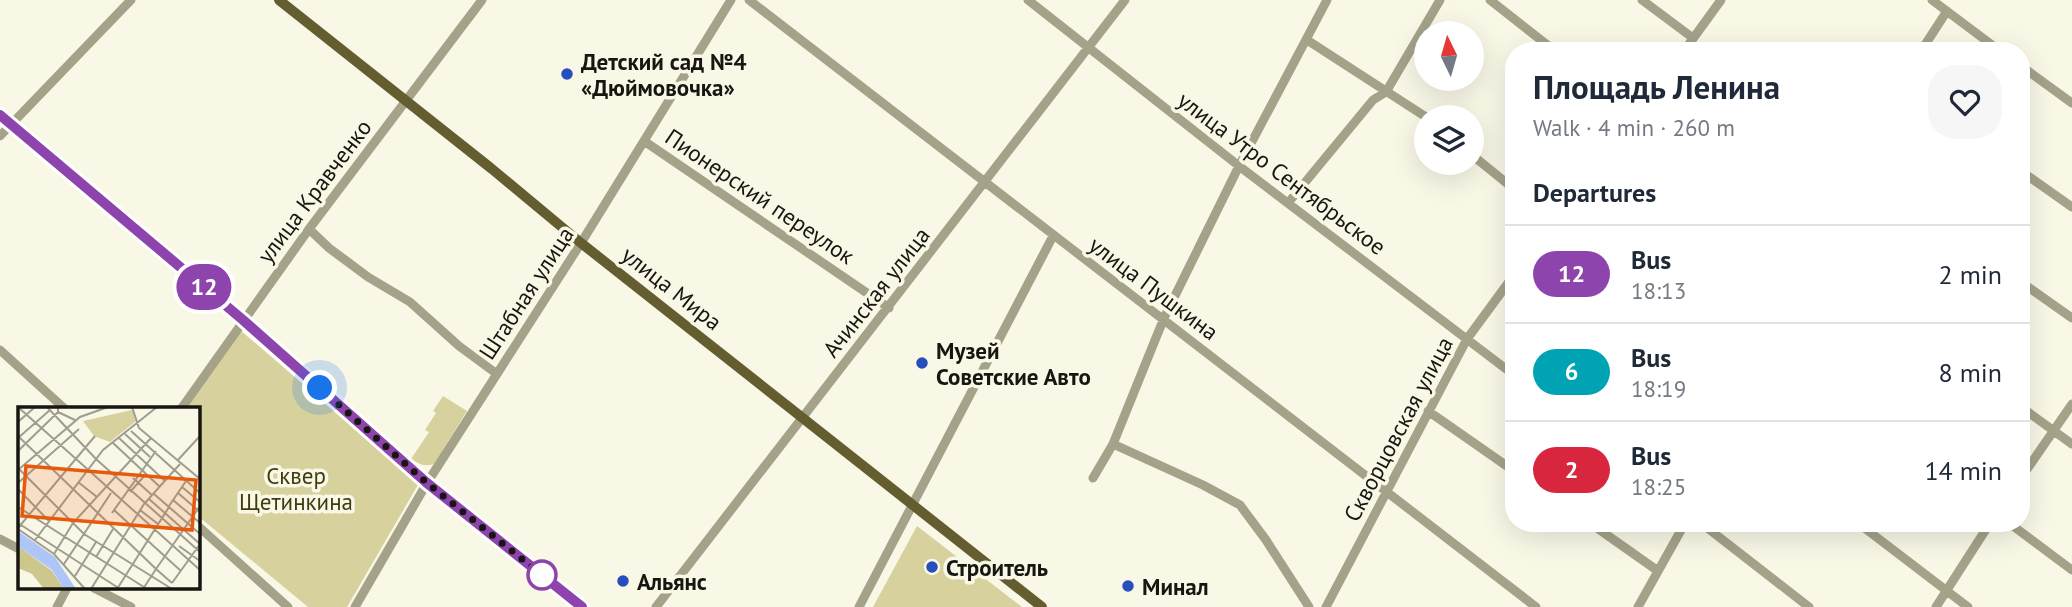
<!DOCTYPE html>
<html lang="en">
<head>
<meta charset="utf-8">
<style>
  :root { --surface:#fff; --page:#f6f6f7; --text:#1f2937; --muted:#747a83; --line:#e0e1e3 }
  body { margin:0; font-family:"PT Sans",sans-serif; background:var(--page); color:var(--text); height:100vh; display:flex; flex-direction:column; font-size:26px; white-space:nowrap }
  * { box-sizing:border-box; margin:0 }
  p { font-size:23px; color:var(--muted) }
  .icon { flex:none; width:38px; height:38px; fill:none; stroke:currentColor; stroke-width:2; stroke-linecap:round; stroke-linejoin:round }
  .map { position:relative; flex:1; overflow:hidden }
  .sheet { position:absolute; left:1505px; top:42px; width:525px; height:490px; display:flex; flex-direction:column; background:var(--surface); border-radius:28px; box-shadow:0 7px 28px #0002 }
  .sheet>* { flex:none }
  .badge { padding:0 14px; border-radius:23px; font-size:24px; line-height:46px }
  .needle { width:46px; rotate:355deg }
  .controls { position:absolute; left:1414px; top:21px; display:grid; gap:14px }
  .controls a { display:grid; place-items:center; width:70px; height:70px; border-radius:50%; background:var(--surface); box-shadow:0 7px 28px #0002; font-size:35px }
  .you { position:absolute; width:35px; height:35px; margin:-18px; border:5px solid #fff; border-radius:50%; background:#1a73e8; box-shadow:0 0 0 10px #1a73e833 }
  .map>.badge { position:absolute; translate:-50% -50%; box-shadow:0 0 0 4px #fff }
  h2 { padding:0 28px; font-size:26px; line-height:63px }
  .round { display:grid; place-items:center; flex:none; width:74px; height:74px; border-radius:28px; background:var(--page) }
  .summary { display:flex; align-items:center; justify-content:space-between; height:119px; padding:0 28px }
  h1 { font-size:33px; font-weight:700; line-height:52px }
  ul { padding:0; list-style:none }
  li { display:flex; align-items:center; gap:21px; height:98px; padding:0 28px; border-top:2px solid var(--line) }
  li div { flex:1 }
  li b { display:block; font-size:26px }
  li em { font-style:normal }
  li .badge { min-width:77px; font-weight:700; text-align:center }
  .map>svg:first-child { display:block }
</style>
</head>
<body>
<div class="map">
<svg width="2072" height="607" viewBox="0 0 2072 607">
  <rect width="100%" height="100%" fill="#f9f7e6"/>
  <path fill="#d7d19e" d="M241,331L419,483L347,607H308L198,516V409H186Z
    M443,396L467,411L434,464C424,467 419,464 411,459L429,432L425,430L436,413L433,411Z
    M917,526L1022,607H873Z"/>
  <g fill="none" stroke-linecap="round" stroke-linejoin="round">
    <path stroke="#a5a28a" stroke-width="9" d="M749,0L1536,607
      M1028,0L1239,166L1514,375
      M1490,0L1555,51
      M1642,0L1693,38
      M1932,0L2000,51
      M1307,40L1426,117
      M1684,51L1721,0
      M1921,51L1947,11
      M2021,66L2072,103
      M0,115L243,320L416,473L582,607
      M0,136L131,0
      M644,141L889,308
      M1472,155L1514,189
      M2021,171L2072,207
      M1288,203L1373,100L1386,92L1440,0
      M309,229L329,248L368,277L410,302L459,346L497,374
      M2021,282L2072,318
      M0,350L65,409
      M2021,407L2072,444
      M181,409L309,229L482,0
      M1428,411L1514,471
      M1113,444L1203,485L1240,505L1266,540L1309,607
      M1093,478L1113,444L1164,318L1239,166L1327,0
      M2021,478L2072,404
      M1590,523L1658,571
      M1701,523L1809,607
      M1858,523L1968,607
      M2009,523L2072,570
      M198,526L288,607
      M0,539L19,549
      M94,588L131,607
      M57,607L67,588
      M355,607L427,483L581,243L731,0
      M656,607L1125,0
      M859,607L1053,236
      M1326,607L1467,339L1514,275
      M1638,607L1685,523
      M1936,607L1990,523"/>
    <path stroke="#635d30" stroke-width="10" d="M279,0L492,169L581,243L1042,607"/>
  </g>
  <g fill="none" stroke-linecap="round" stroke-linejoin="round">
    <defs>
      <path id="line" d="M0,115L243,320L427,483L582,607"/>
    </defs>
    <use href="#line" stroke="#fff" stroke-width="16"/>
    <use href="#line" stroke="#8e44ad" stroke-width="10"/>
    <path stroke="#171610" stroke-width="7" stroke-dasharray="0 12.6" d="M320,388L427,483L542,575"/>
  </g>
  <g fill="#274ebd" stroke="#f9f7e6" stroke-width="2.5">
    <circle cx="567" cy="74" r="7"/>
    <circle cx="922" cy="363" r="7"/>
    <circle cx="932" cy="567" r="7"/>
    <circle cx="623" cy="581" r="7"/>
    <circle cx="1128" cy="586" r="7"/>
  </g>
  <circle fill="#fff" stroke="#8e44ad" stroke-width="3.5" cx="542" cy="575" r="14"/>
  <g text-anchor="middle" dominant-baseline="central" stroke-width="7" stroke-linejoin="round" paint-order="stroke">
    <g font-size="23" font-weight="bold" fill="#171610" stroke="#f9f7e6" text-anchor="start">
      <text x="581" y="61">Детский сад №4<tspan x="581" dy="26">«Дюймовочка»</tspan></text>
      <text x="936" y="350">Музей<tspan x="936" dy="26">Советские Авто</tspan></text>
      <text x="946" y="567">Строитель</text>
      <text x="637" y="581">Альянс</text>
      <text x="1142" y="586">Минал</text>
    </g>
    <g font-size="23" fill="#171610" stroke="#f9f7e6">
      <text transform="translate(1282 173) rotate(37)">улица Утро Сентябрьское</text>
      <text transform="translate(314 191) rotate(-53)">улица Кравченко</text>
      <text transform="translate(760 196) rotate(34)">Пионерский переулок</text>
      <text transform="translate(672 288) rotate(38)">улица Мира</text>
      <text transform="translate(1154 288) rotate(37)">улица Пушкина</text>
      <text transform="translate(876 292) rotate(-52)">Ачинская улица</text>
      <text transform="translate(526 293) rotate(-57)">Штабная улица</text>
      <text transform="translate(1398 429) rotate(-62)">Скворцовская улица</text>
    </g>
    <g font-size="23" fill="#413c0e" stroke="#f9f7e6">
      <text x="296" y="475">Сквер<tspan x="296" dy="26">Щетинкина</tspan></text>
    </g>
  </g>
  <g transform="translate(18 407)">
    <rect width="182" height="182" fill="#f9f7e6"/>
    <path d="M114,3L118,14L92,35L76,29L65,14Z" fill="#d7d19e"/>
    <path d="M0,139L34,164L46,182H26L14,167L0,161Z" fill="#cec78d"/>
    <path d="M0,124L37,150L58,182H46L34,163L0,139Z" fill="#adc5f7"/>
    <path fill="none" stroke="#9f9d90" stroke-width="2" d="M0,0L182,163M29,0L78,52L182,145M40,0V5L57,13M114,0L121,21L182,72M0,15L17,0M113,24L182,86M107,27L132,50M0,29L138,162L125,182M0,31L32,3M101,31L147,74M94,35L142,80M0,44L40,5M159,54L182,29M1,62L66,127L154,182M0,63L62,10L90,0M115,71L134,88M60,75L79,90M0,76L61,22M164,80L182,95M0,82L31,114M112,85L128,67M160,86L182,105M136,87L182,127M131,92L182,137M155,93L182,116M151,99L168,74M0,100L129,182M96,103L163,164M122,103L140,117M94,106L138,44M0,116L102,182M0,121L77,29M0,122L36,147L67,182M17,133L85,43L139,0M161,139L182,154M36,147L55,116L133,31M78,150L95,122M46,157L93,86M57,169L78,135M154,176L138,162L182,99M154,176L182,137M73,182L126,97L162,57M99,182L151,100"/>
    <path fill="#e8590c" fill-opacity="0.15" stroke="#e8590c" stroke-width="3.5" d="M8,59L178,73L174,123L4,109Z"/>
    <rect width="182" height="182" fill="none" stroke="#171610" stroke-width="3.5"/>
  </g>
</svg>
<div class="controls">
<a><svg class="needle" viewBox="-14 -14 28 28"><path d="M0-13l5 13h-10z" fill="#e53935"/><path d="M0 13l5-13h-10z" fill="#747a83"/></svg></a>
<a><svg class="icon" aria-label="layers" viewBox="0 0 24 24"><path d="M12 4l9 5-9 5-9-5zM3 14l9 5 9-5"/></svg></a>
</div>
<div class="you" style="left:320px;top:388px"></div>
<b class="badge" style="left:204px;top:287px;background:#8e44ad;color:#fff">12</b>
<section class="sheet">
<div class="summary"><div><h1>Площадь Ленина</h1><p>Walk · 4 min · 260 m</p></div><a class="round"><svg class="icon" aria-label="heart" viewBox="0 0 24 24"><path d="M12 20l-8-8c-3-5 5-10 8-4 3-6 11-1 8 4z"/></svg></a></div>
<h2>Departures</h2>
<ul>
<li><span class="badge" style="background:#8e44ad;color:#fff">12</span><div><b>Bus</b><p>18:13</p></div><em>2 min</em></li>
<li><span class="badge" style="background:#00a3b4;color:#fff">6</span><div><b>Bus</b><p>18:19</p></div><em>8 min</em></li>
<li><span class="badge" style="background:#d7263d;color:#fff">2</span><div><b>Bus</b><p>18:25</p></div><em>14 min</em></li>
</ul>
</section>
</div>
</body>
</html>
